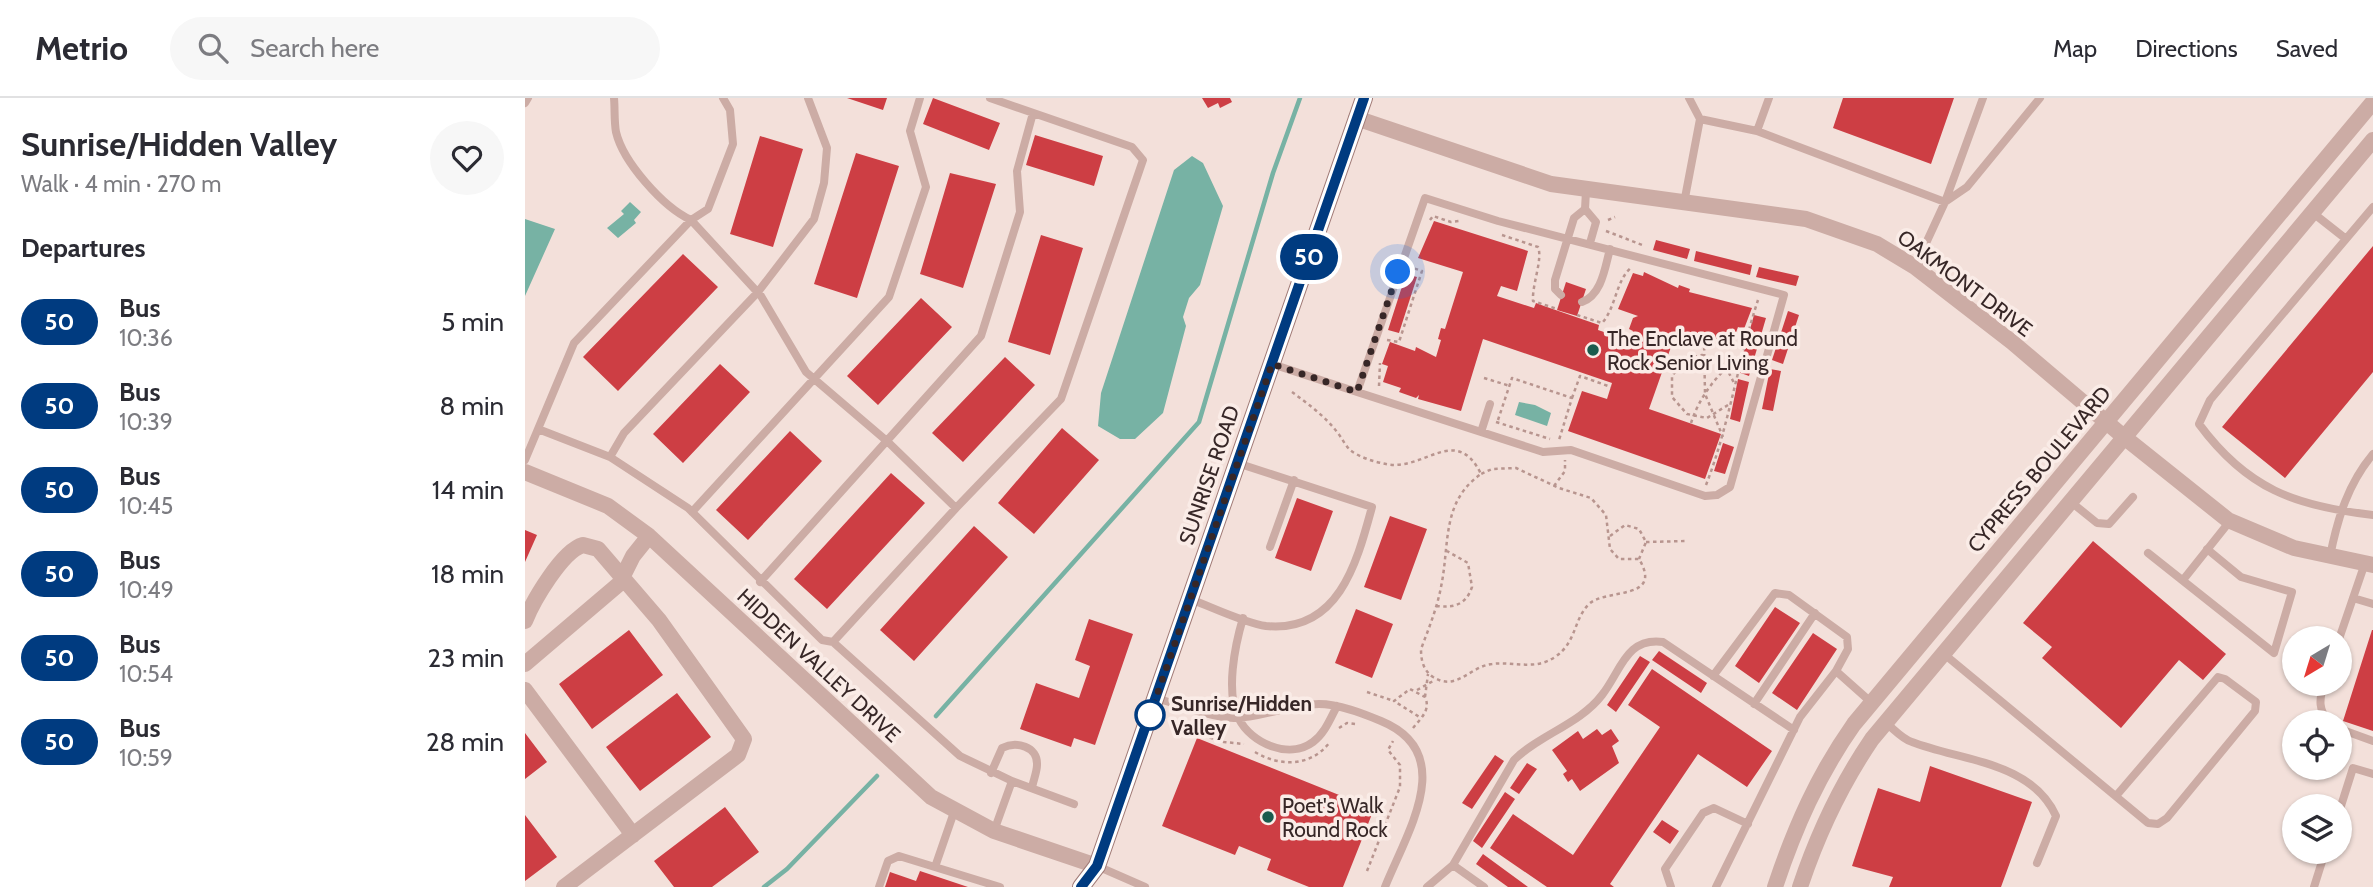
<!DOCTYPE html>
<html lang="en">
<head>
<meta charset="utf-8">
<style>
  :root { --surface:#fff; --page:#f7f7f7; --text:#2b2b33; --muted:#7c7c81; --line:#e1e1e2 }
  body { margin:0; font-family:Cabin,sans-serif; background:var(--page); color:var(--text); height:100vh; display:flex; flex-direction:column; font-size:26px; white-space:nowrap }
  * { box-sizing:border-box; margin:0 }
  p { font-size:23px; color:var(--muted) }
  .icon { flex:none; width:38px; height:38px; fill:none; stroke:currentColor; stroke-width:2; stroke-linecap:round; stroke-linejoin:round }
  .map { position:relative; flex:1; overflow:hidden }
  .panel { display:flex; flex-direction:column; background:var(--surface); width:525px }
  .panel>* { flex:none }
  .badge { padding:0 14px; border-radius:23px; font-size:24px; line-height:46px }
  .needle { width:46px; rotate:218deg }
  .controls { position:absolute; left:1757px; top:528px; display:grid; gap:14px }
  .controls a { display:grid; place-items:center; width:70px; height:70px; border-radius:50%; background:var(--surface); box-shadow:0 2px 5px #0004; font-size:35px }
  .you { position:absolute; width:35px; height:35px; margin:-18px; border:5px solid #fff; border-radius:50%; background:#1a73e8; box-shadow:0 0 0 10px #1a73e833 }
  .map>.badge { position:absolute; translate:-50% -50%; box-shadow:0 0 0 4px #fff }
  h2 { padding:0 21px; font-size:26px; line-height:63px }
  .round { display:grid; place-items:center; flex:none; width:74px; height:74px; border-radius:37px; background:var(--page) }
  .headline { display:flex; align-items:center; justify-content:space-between; height:119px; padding:0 21px }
  h1 { font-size:33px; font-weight:800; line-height:52px }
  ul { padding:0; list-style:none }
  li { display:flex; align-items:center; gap:21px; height:84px; padding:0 21px }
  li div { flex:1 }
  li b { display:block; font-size:26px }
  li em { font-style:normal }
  li .badge { min-width:77px; font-weight:700; text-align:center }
  header { display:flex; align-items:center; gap:42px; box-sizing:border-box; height:98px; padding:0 35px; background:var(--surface); border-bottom:2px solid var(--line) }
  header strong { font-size:33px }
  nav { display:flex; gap:38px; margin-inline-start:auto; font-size:24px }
  .search { width:490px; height:63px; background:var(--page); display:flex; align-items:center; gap:18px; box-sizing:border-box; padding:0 24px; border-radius:38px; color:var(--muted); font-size:26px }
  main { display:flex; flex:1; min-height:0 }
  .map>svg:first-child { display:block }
</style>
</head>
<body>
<header>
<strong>Metrio</strong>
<div class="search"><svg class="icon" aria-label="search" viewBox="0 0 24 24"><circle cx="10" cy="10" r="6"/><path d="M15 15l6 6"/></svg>Search here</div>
<nav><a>Map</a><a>Directions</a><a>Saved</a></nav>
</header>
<main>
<section class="panel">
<div class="headline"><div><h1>Sunrise/Hidden Valley</h1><p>Walk · 4 min · 270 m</p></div><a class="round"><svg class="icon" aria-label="heart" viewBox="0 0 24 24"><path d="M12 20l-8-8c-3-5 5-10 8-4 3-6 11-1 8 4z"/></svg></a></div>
<h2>Departures</h2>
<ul>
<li><span class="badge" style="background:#003b80;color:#fff">50</span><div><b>Bus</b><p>10:36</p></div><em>5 min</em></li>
<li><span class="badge" style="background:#003b80;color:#fff">50</span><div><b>Bus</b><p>10:39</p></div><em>8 min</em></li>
<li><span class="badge" style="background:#003b80;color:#fff">50</span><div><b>Bus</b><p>10:45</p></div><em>14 min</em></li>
<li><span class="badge" style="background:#003b80;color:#fff">50</span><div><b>Bus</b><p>10:49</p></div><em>18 min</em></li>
<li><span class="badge" style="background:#003b80;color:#fff">50</span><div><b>Bus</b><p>10:54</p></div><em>23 min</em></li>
<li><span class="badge" style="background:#003b80;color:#fff">50</span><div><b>Bus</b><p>10:59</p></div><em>28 min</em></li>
</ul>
</section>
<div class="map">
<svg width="1848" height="789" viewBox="0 0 1848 789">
  <rect width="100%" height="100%" fill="#f3e0da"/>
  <path fill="#77b2a4" d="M667,58L678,65L698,108L675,187L664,200L658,219L661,228L638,315L610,341H595L573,328L576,295L649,72Z
    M105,104L116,114L109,122L111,125L93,140L82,130L99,116L96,113Z
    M0,121L30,131L0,198Z
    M994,304L1010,307L1026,315L1022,328L990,317Z"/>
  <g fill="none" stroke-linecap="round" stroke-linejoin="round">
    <path stroke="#77b2a4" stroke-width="4.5" d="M411,618L674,324L748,75L775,0
      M239,789L262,771L352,678"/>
  </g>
  <path fill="#cd3e44" d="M322,0H362L358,12Z
    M408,0L475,25L464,52L398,26Z
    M677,0H705L707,4L695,10L693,5L683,10Z
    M1318,0H1429L1406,66L1308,30Z
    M510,37L578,58L569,88L501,67Z
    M235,38L278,51L248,149L205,136Z
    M331,55L374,68L332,200L289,186Z
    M425,75L471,86L438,190L395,176Z
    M909,123L1003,153L992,193L976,188L972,198L1009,210L1011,205L1019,208L1074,227L1073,232L1082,235L1083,232L1105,242L1108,233L1104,231L1108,220L1113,218L1093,211L1108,175L1118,178L1119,174L1153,190L1154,187L1165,191L1164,194L1227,210L1219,231L1213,229L1205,251L1152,232L1124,311L1196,336L1180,381L1043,333L1057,293L1082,301L1087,285L958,241L936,313L893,301L894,297L891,300L874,294L876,290L858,284L863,268L857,266L865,244L890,253L891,249L911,259L916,242L913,241L916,230L920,231L938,174L893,160Z
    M516,137L558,150L525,257L483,244Z
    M1131,142L1165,151L1162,161L1128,152Z
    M1848,148V274L1760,380L1697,329Z
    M1171,153L1227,167L1225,177L1169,163Z
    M158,156L193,189L93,293L58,259Z
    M1234,169L1274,178L1271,188L1231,179Z
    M881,176L892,179L874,235L863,232Z
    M1041,184L1061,191L1052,218L1032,212Z
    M396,200L427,229L353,307L322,278Z
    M1263,213L1274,217L1258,266L1247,262Z
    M1229,217L1241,220L1224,278L1213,274Z
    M480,259L510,287L438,364L407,335Z
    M195,266L225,294L158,365L128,336Z
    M1245,271L1256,273L1248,313L1237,311Z
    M1213,281L1224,284L1215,324L1205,321Z
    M537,330L574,362L509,436L473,405Z
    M265,333L297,363L223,442L191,412Z
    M1198,345L1209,349L1200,376L1189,373Z
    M366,375L400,405L302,511L269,481Z
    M772,400L808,413L786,473L750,460Z
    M865,418L902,431L876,502L839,489Z
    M449,428L483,459L389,563L355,532Z
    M0,432L12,437L0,464Z
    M1568,443L1701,556L1678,582L1654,562L1596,630L1517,560L1527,549L1498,525Z
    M1250,509L1275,525L1234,585L1210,568Z
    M831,511L868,526L847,580L810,565Z
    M564,521L608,536L570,647L549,640L546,649L495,631L511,585L554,600L565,568L550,562Z
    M104,532L138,577L67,631L34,586Z
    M1847,532H1848V633L1818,623Z
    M1288,535L1312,551L1272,612L1247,595Z
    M1134,553L1182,585L1176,595L1127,562Z
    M1115,558L1125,564L1091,614L1082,607Z
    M1127,571L1247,653L1222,689L1173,656L1085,786L1089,789H1022L965,750L988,716L1048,757L1135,629L1103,607Z
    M152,595L186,639L115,693L81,649Z
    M1072,631L1077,637L1086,631L1094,643L1087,648L1094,665L1055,693L1047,681L1043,684L1038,676L1042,673L1027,652L1053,633L1058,641Z
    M0,635L22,664L0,681Z
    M672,640L849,711L818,789H784L742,772L746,761L714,748L710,757L637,728Z
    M970,657L979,663L947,711L937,705Z
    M1002,665L1012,671L994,696L985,690Z
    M1405,668L1507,704L1476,789H1364L1368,779L1327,768L1353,690L1395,704Z
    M980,694L990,701L957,750L948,743Z
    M200,709L234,754L187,789H149L129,763Z
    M0,717L32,759L0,783Z
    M1137,722L1154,733L1145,746L1128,734Z
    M958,756L1003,789H983L951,766Z
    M395,773L443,789H360L365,774L391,783Z"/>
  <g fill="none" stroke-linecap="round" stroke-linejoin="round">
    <path stroke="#b8958f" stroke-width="2.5" stroke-dasharray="3.5 3.5" stroke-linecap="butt" d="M905,122L908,118L926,124L934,123
      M1083,122L1090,119
      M1081,133L1120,148
      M977,137L1013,149C1018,161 1007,186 1008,203L1032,211
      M1052,217L1077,225C1091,210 1091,181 1107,169
      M862,242L874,244L897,173L888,170
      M1179,242L1180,296L1198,339
      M959,280L985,288
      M854,288L855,265
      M767,294C783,306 800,318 812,334C817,340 820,347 825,352C834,359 849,364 861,366C899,374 931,325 956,376C916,404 925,446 916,489C912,510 904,530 896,551C896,562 898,572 908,579C932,594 945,568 967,566C989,563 1009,573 1030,559C1052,544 1048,522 1064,506C1081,490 1139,503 1114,461H1094L1085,451L1081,417L1066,400L1034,390L991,370L967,371L956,376
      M1047,300L1055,278L1086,289
      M1203,307L1182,320L1162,316L1147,299V278L1159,262L1177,257L1200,267L1209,285
      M973,322L987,280L1047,300L1034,342
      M971,324L1025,341
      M1166,325C1174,300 1192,275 1214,260
      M1181,387C1204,328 1213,263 1233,202
      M1029,388L1040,373V362
      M1085,438L1100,427L1114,431L1121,444L1114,461
      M1121,444L1161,443
      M911,508C929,510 941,507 947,489L943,465L922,453
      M892,592L910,582
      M842,594L869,603
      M900,599L903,576
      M814,630L822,625L830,626
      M888,630C896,620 906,612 900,599L885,591L869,603L896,620
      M658,631L699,644L719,646
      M730,654C755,669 786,669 805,644
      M842,773L875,689V667L863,652L868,643"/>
    <path stroke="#ccaca5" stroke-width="8" d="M89,0C90,11 89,23 91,34C98,64 138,109 166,122L183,111L208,46L205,12L198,0
      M0,5L3,0
      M1175,21L1232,33L1420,104L1442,89L1515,0
      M1232,33L1244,0
      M1061,93L1060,111L1071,124L1065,145
      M1159,105L1175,21L1164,0
      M1848,109L1685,302L1674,326C1722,391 1770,408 1848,417
      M1788,115L1821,141
      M1390,169L1420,104L1458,0
      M1036,197L1030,191V182L1049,120L1060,111
      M1057,204C1077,197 1080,169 1085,151
      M747,266L832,294L900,100L973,123L1259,197L1205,389L1192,397L1180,398L1046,352L1018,354L832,294
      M956,334L965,306
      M85,359L99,335L233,194L289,121L299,85L302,50L283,0
      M0,362L49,245L166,122L236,198L281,274L363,344L431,410L308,544L297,542L163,410L85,359L13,331
      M1546,404L1572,425L1584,426L1608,399
      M431,410L536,301L618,62L607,49L465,0
      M167,414L364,199L401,89L385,33L395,0
      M745,449L769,382
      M1623,455L1749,555L1767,494L1716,479L1682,451
      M1805,458C1813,419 1823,386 1848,356
      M1658,482L1705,423
      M235,484L456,238L495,114L492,73L508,15
      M1828,500L1848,506
      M665,501C687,509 719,525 741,528C814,535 832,464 847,409L712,365
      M718,520C710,547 700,595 714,621C726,645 764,662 788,644C800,635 805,621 812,608
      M1814,541L1840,465
      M308,544L435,658L487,683L469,733
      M1419,556L1623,725L1633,726L1642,720L1730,613L1731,604L1700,581L1693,579L1591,698
      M1188,578L1250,495L1264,497L1322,539L1323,551L1311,573
      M1799,586C1794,601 1793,613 1805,625
      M631,600C655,607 684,619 709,620C737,620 765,606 794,606C814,606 837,615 856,623C934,655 882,734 860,789
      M1229,606L1290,515
      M1361,625C1369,631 1377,641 1387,644C1436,663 1506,663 1531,718L1512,765
      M1815,631L1848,643
      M466,675L477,650C491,643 513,648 512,667C512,674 508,683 507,690
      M487,683L549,706
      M1815,711L1828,670L1848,676
      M928,767L959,789
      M572,768L620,789
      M410,769L429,714
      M354,789L363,763L374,758L475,789
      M902,789L928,767L989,662C1014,637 1055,626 1077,597C1096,573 1101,539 1138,544L1269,632
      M1146,789L1140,771L1178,715L1189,710L1223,726
      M1191,789L1275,619L1311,573L1347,605
      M1789,789L1800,754"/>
    <path stroke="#ccaca5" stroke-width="16" d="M831,20L1026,86L1281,121L1352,146L1390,169L1487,244L1599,339L1703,422L1769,450L1848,467
      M0,374L83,408L124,438L406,699L469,733L572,768
      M0,523C8,503 37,453 58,447L73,451L134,522L219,641L213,657L39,789
      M0,566L94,486L108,458L124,438
      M0,592L108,737
      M1250,789C1270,729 1293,677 1329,626L1848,4
      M1275,789C1293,735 1315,688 1347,641L1848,42"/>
    <path stroke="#a07a76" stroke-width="18" d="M556,789L572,768L839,0"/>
  </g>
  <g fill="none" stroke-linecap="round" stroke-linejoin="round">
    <defs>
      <path id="line" d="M556,789L572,768L839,0"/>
    </defs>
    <use href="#line" stroke="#fff" stroke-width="16"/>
    <use href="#line" stroke="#003b80" stroke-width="10"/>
    <path stroke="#372727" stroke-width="7" stroke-dasharray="0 12.6" d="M625,617L747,266L832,294L873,174"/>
  </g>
  <g fill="#1a5b4d" stroke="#faece7" stroke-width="2.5">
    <circle cx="1068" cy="252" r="7"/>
    <circle cx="743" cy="719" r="7"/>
  </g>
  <circle fill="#fff" stroke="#003b80" stroke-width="3.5" cx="625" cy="617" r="14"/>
  <g text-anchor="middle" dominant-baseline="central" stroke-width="7" stroke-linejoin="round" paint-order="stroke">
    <g font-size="21" fill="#372727" stroke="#faece7">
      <text transform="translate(1440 185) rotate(37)">OAKMONT DRIVE</text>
      <text transform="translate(1514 371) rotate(-50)">CYPRESS BOULEVARD</text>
      <text transform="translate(684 377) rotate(-71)">SUNRISE ROAD</text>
      <text transform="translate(294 567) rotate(43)">HIDDEN VALLEY DRIVE</text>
    </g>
    <g font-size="21" fill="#372727" stroke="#faece7" text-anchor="start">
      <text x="1082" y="240">The Enclave at Round<tspan x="1082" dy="24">Rock Senior Living</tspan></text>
      <text x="757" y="707">Poet's Walk<tspan x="757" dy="24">Round Rock</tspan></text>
    </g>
    <g font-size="21" font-weight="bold" fill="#372727" stroke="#faece7" text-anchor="start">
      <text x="646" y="605">Sunrise/Hidden<tspan x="646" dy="24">Valley</tspan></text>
    </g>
  </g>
</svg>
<div class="controls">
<a><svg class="needle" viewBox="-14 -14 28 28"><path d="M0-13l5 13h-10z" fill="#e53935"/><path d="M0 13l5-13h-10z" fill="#7c7c81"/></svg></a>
<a><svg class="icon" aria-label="locate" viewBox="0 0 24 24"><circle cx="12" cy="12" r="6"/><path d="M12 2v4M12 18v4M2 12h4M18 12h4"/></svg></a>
<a><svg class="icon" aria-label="layers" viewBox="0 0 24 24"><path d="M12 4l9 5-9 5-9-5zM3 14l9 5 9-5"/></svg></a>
</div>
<div class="you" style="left:873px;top:174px"></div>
<b class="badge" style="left:784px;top:159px;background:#003b80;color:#fff">50</b>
</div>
</main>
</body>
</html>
